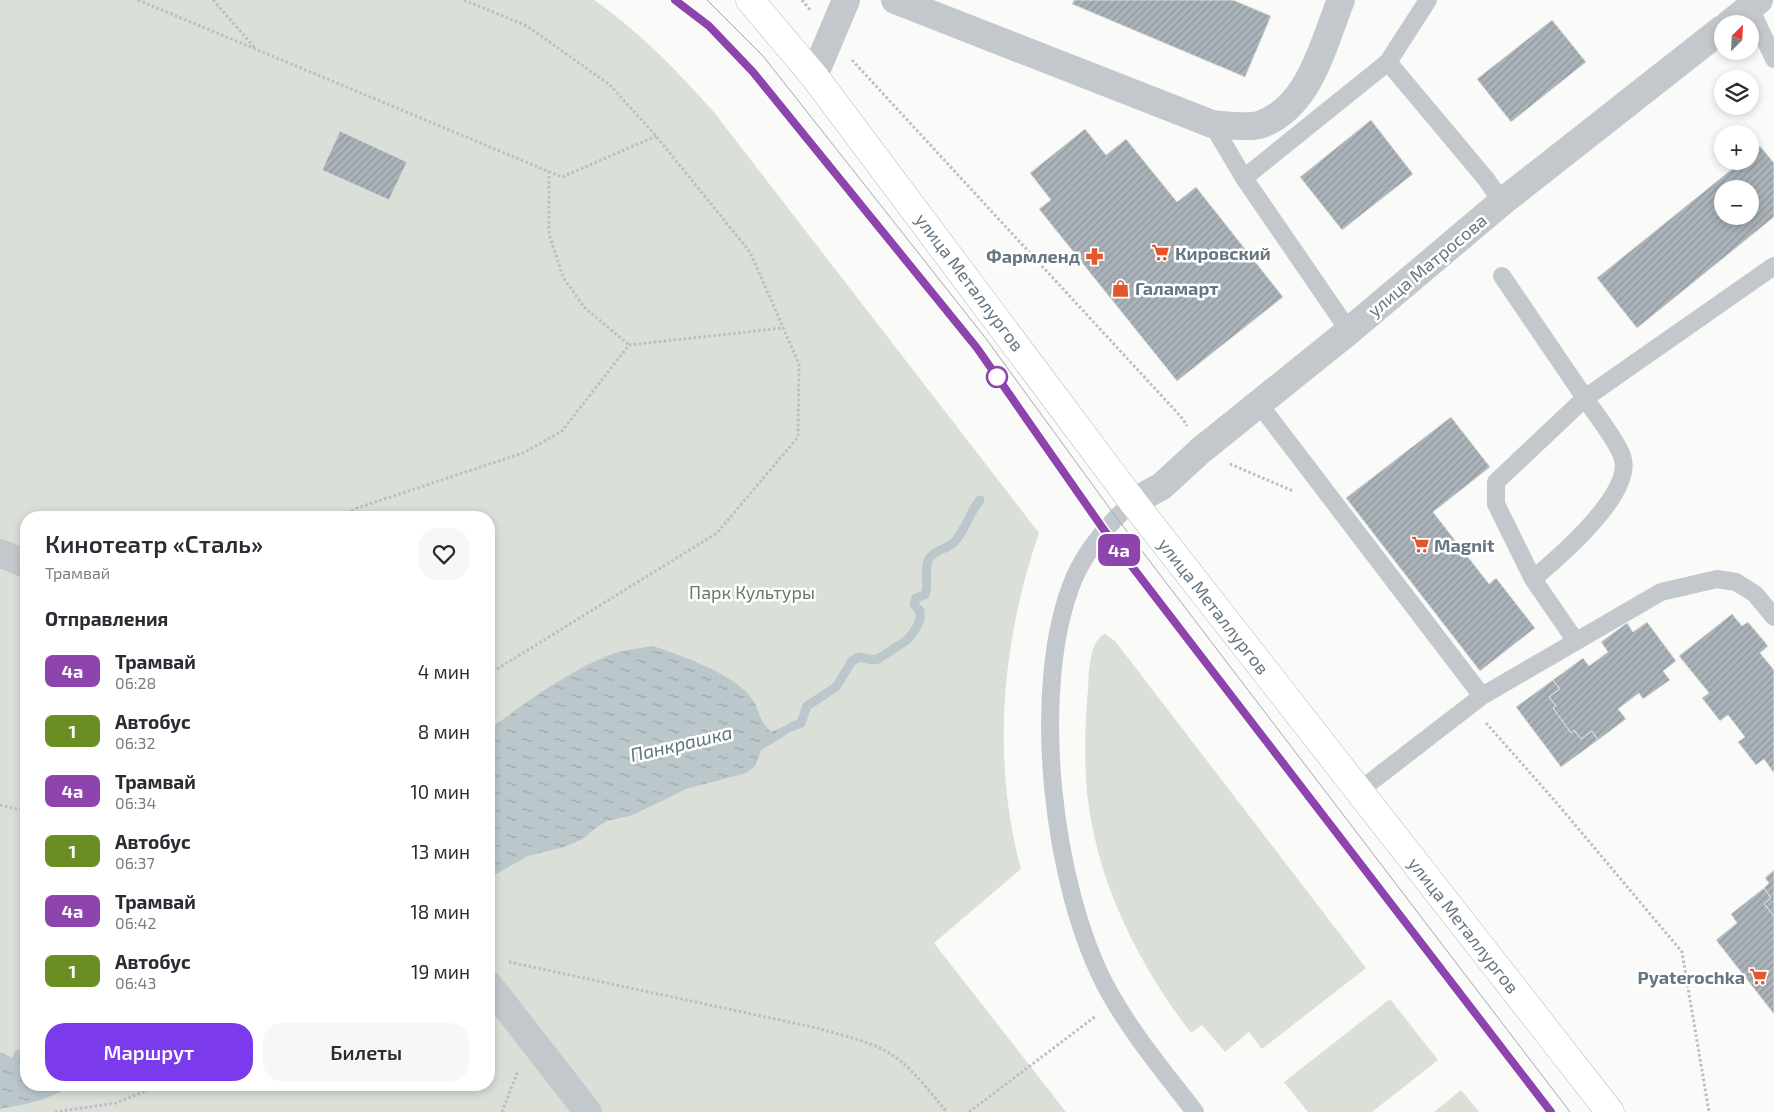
<!DOCTYPE html>
<html lang="ru">
<head>
<meta charset="utf-8">
<style>
  :root { --surface:#fff; --page:#f7f7f7; --text:#2b2b33; --muted:#7c7c81; --accent:#7c3aed }
  body { margin:0; font-family:"Exo 2",sans-serif; background:var(--page); color:var(--text); height:100vh; display:flex; flex-direction:column; font-size:19px; white-space:nowrap }
  * { box-sizing:border-box; margin:0 }
  p { font-size:16px; color:var(--muted) }
  .icon { flex:none; width:28px; height:28px; fill:none; stroke:currentColor; stroke-width:2; stroke-linecap:round; stroke-linejoin:round }
  .map { position:relative; flex:1; overflow:hidden }
  .side { position:absolute; left:20px; top:511px; width:475px; height:580px; display:flex; flex-direction:column; background:var(--surface); border-radius:20px; box-shadow:0 2px 8px #0003 }
  .side>* { flex:none }
  .badge { padding:0 10px; border-radius:8px; font-size:18px; line-height:32px }
  .needle { width:32px; rotate:24deg }
  .buttons { position:absolute; left:1714px; top:15px; display:grid; gap:10px }
  .buttons a { display:grid; place-items:center; width:45px; height:45px; border-radius:50%; background:var(--surface); box-shadow:0 2px 8px #0003; font-size:25px }
  .map>.badge { position:absolute; translate:-50% -50%; box-shadow:0 0 0 2px #fff }
  h2 { padding:0 25px; font-size:19px; line-height:45px }
  .round { display:grid; place-items:center; flex:none; width:52px; height:52px; border-radius:20px; background:var(--page) }
  .head { display:flex; align-items:center; justify-content:space-between; height:85px; padding:0 25px }
  h1 { font-size:24px; font-weight:600; line-height:38px }
  .action { display:flex; gap:10px; margin-top:auto; padding:10px 25px }
  .action a { flex:1; height:58px; border-radius:20px; background:var(--accent); color:#fff; font-size:20px; font-weight:600; line-height:58px; text-align:center }
  .action a+a { background:var(--page); color:var(--text) }
  ul { padding:0; list-style:none }
  li { display:flex; align-items:center; gap:15px; height:60px; padding:0 25px }
  li div { flex:1 }
  li b { display:block; font-size:19px }
  li em { font-style:normal }
  li .badge { min-width:55px; font-weight:700; text-align:center }
  .map>svg:first-child { display:block }
</style>
</head>
<body>
<div class="map">
<svg width="1774" height="1112" viewBox="0 0 1774 1112">
  <defs>
    <pattern id="water-ripples" width="26" height="14" patternUnits="userSpaceOnUse" patternTransform="scale(1.25)"><rect width="26" height="14" fill="#bbc7cb"/><path d="M2 4q2-2 4 0t4 0M15 11q2-2 4 0t4 0" fill="none" stroke="#9ca6aa"/></pattern>
    <pattern id="building-hatch" width="6" height="6" patternUnits="userSpaceOnUse" patternTransform="scale(1.25)"><rect width="6" height="6" fill="#aab3b9"/><path d="M-1 1l2-2M0 6l6-6M5 7l2-2" fill="none" stroke="#8e969c"/></pattern>
  </defs>
  <rect width="100%" height="100%" fill="#fafaf8"/>
  <path fill="#dadfd7" fill-rule="evenodd" d="M0,0H594C639,31 676,70 713,111L1039,533C1002,640 991,759 1021,869L934,943L1066,1112H0ZM26,518H489V1085H26Z
    M1105,634L1115,641L1366,968L1262,1049L1249,1032L1225,1052L1202,1025L1191,1033C1138,964 1096,880 1087,792C1084,758 1085,723 1088,689C1089,673 1089,641 1105,634Z
    M1390,999L1438,1060L1372,1112H1308L1284,1082Z
    M1461,1090L1479,1112H1434Z"/>
  <path fill="url(#water-ripples)" d="M653,646C682,656 729,672 749,695C759,706 757,718 771,732L795,721L801,723L783,737L761,750L755,766L746,773L686,789L633,815L607,821L597,827L583,839L564,847L528,856L489,878V730C523,704 578,664 619,652C630,649 642,648 653,646Z
    M21,1049H26V1085H70C49,1101 25,1104 0,1109V1052L12,1058L15,1051Z"/>
  <g fill="none" stroke-linecap="round" stroke-linejoin="round">
    <path stroke="#bbc7cb" stroke-width="9" d="M791,727L801,723L807,706L836,687L852,661L859,657L872,660L878,659L907,640L915,630L920,620V611L914,605L916,598L925,595C929,584 924,572 928,561C933,550 945,550 953,543C965,532 969,513 980,500"/>
  </g>
  <path fill="url(#building-hatch)" stroke="#dcdcda" fill-rule="evenodd" d="M1074,0H1233L1271,16L1245,77L1072,4Z
    M1552,20L1586,62L1511,122L1477,79Z
    M1371,120L1413,174L1342,230L1300,177Z
    M1085,129L1106,155L1126,139L1177,202L1196,187L1283,297L1177,381L1039,209L1051,200L1030,173Z
    M340,131L407,162L389,200L322,170Z
    M1760,146L1774,163V217L1637,328L1597,278L1742,161H1750V154ZM1722,189H1750V216H1722Z
    M1451,417L1490,467L1433,512L1489,584L1496,578L1535,628L1480,671L1346,498Z
    M1732,614L1742,626L1748,622L1768,646L1760,653L1774,670V773L1764,759L1756,765L1738,742L1745,737L1728,715L1720,721L1702,698L1709,693L1679,656Z
    M1647,622L1676,661L1663,671L1670,680L1643,699L1639,693L1618,709L1626,719L1598,740L1592,731L1581,739L1574,730L1571,733L1553,708L1556,706L1549,697L1560,689L1553,680L1583,658L1589,666L1608,652L1601,642L1627,623L1633,632Z
    M1553,680L1560,689L1549,697L1556,706L1553,708L1571,733L1574,730L1581,739L1592,731L1598,740L1561,767L1516,707Z
    M1774,870V916L1764,904L1771,898L1764,888L1769,883L1765,878Z
    M1764,888L1771,898L1764,904L1774,916V1014L1716,940L1737,923L1731,914Z"/>
  <g fill="none" stroke-linecap="round" stroke-linejoin="round">
    <defs>
      <path id="secondary" d="M750,0L814,76L1133,502L1610,1112"/>
    </defs>
    <use href="#secondary" stroke="#b3babf" stroke-width="29"/>
    <path stroke="#bbbfc2" stroke-width="3" stroke-dasharray="2.5 2.5" stroke-linecap="butt" d="M138,0L562,177L656,136
      M213,0L255,48
      M464,0L527,26L610,85L656,136L750,252L799,364L798,437L717,533L489,674
      M802,0L811,11
      M852,60L1183,419L1187,426
      M549,171V234L563,277L584,307L629,345
      M1230,464L1293,491
      M338,518L357,508L523,453L562,431L629,345L783,328
      M1486,723L1555,801L1682,952L1709,1112
      M0,805L26,811
      M509,962L817,1028C837,1034 860,1039 880,1048C908,1061 927,1089 947,1112
      M55,1112L116,1103L160,1085
      M502,1112L518,1071
      M969,1112L1096,1016"/>
    <path stroke="#c3c8cc" stroke-width="18" d="M1750,8L1774,59
      M1388,62L1486,179L1502,202
      M1212,124L1244,178L1349,331
      M1244,178L1388,62L1428,0
      M1502,276L1585,398L1496,482V504L1533,579L1575,640
      M1259,404L1482,696
      M1133,502C1109,523 1089,546 1075,576C1028,684 1052,890 1109,992C1133,1035 1165,1073 1195,1112
      M1533,579C1558,558 1636,492 1622,456C1616,439 1595,414 1585,398L1774,266
      M1359,791L1482,696L1661,592L1717,579L1736,582L1755,594L1774,617"/>
    <path stroke="#c3c8cc" stroke-width="28" d="M895,0L1212,124C1224,125 1248,128 1259,125C1310,108 1323,44 1341,0
      M1729,24L1759,0
      M814,76L846,0
      M1133,502L1162,486L1200,451L1349,331L1502,202L1722,29
      M0,553L26,564
      M489,985L588,1112"/>
    <use href="#secondary" stroke="#fff" stroke-width="28"/>
    <path stroke="#a2aab0" stroke-width="1" d="M675,0L709,26L773,95L977,349L1104,529L1551,1112
      M707,0L763,56L987,340L1116,517L1570,1112"/>
  </g>
  <g fill="none" stroke-linecap="round" stroke-linejoin="round">
    <defs>
      <path id="line" d="M675,0L709,26L753,72L977,348L1104,530L1551,1112"/>
    </defs>
    <use href="#line" stroke="#fff" stroke-width="11"/>
    <use href="#line" stroke="#8e44ad" stroke-width="8"/>
  </g>
  <defs>
    <symbol id="supermarket-bare" viewBox="-9 -9 18 18"><path d="M-6-5.5h2.5l.6 2H6L4.5 2H-2.5L-4.4-4H-6ZM-1.5 3.2a1.3 1.3 0 1 0 .1 0ZM3 3.2a1.3 1.3 0 1 0 .1 0Z" fill="#e4572e" stroke="#fff" stroke-width="2.5" paint-order="stroke"/></symbol>
    <symbol id="pharmacy-bare" viewBox="-9 -9 18 18"><path d="M-2-6h4v4h4v4h-4v4h-4v-4h-4v-4h4Z" fill="#e4572e" stroke="#fff" stroke-width="2.5" paint-order="stroke"/></symbol>
    <symbol id="shop-bare" viewBox="-9 -9 18 18"><path d="M-5-2.5h2.3a2.7 3.5 0 0 1 5.4 0H5L5.5 6h-11ZM-1.5-2.5h3a1.5 2.3 0 0 0-3 0Z" fill="#e4572e" stroke="#fff" stroke-width="2.5" paint-order="stroke"/></symbol>
  </defs>
  <g fill-rule="evenodd">
    <use href="#supermarket-bare" x="1148" y="240" width="25" height="25"/>
    <use href="#pharmacy-bare" x="1082" y="244" width="25" height="25"/>
    <use href="#shop-bare" x="1108" y="276" width="25" height="25"/>
    <use href="#supermarket-bare" x="1408" y="532" width="25" height="25"/>
    <use href="#supermarket-bare" x="1746" y="964" width="25" height="25"/>
  </g>
  <circle fill="#fff" stroke="#8e44ad" stroke-width="2.5" cx="997" cy="377" r="10"/>
  <g text-anchor="middle" dominant-baseline="central" stroke-width="5" stroke-linejoin="round" paint-order="stroke">
    <g font-size="18" font-weight="bold" fill="#657683" stroke="#fff" text-anchor="start">
      <text x="1175" y="253">Кировский</text>
      <text x="1080" y="256" text-anchor="end">Фармленд</text>
      <text x="1135" y="288">Галамарт</text>
      <text x="1434" y="545">Magnit</text>
      <text x="1745" y="977" text-anchor="end">Pyaterochka</text>
    </g>
    <g font-size="18" fill="#657683" stroke="#fff">
      <text transform="translate(1427 265) rotate(-40)">улица Матросова</text>
      <text transform="translate(970 282) rotate(53)">улица Металлургов</text>
      <text transform="translate(1214 606) rotate(52)">улица Металлургов</text>
      <text transform="translate(1464 925) rotate(52)">улица Металлургов</text>
    </g>
    <g font-size="18" fill="#687a64" stroke="#fff">
      <text x="752" y="592">Парк Культуры</text>
    </g>
    <g font-size="19" font-style="italic" fill="#60757c" stroke="#fff">
      <text transform="translate(681 743) rotate(-13)">Панкрашка</text>
    </g>
  </g>
</svg>
<div class="buttons">
<a><svg class="needle" viewBox="-14 -14 28 28"><path d="M0-13l5 13h-10z" fill="#e53935"/><path d="M0 13l5-13h-10z" fill="#7c7c81"/></svg></a>
<a><svg class="icon" aria-label="layers" viewBox="0 0 24 24"><path d="M12 4l9 5-9 5-9-5zM3 14l9 5 9-5"/></svg></a>
<a>+</a>
<a>−</a>
</div>
<b class="badge" style="left:1119px;top:550px;background:#8e44ad;color:#fff">4а</b>
<section class="side">
<div class="head"><div><h1>Кинотеатр «Сталь»</h1><p>Трамвай</p></div><a class="round"><svg class="icon" aria-label="heart" viewBox="0 0 24 24"><path d="M12 20l-8-8c-3-5 5-10 8-4 3-6 11-1 8 4z"/></svg></a></div>
<h2>Отправления</h2>
<ul>
<li><span class="badge" style="background:#8e44ad;color:#fff">4а</span><div><b>Трамвай</b><p>06:28</p></div><em>4 мин</em></li>
<li><span class="badge" style="background:#6b8e23;color:#fff">1</span><div><b>Автобус</b><p>06:32</p></div><em>8 мин</em></li>
<li><span class="badge" style="background:#8e44ad;color:#fff">4а</span><div><b>Трамвай</b><p>06:34</p></div><em>10 мин</em></li>
<li><span class="badge" style="background:#6b8e23;color:#fff">1</span><div><b>Автобус</b><p>06:37</p></div><em>13 мин</em></li>
<li><span class="badge" style="background:#8e44ad;color:#fff">4а</span><div><b>Трамвай</b><p>06:42</p></div><em>18 мин</em></li>
<li><span class="badge" style="background:#6b8e23;color:#fff">1</span><div><b>Автобус</b><p>06:43</p></div><em>19 мин</em></li>
</ul>
<div class="action"><a>Маршрут</a><a>Билеты</a></div>
</section>
</div>
</body>
</html>
